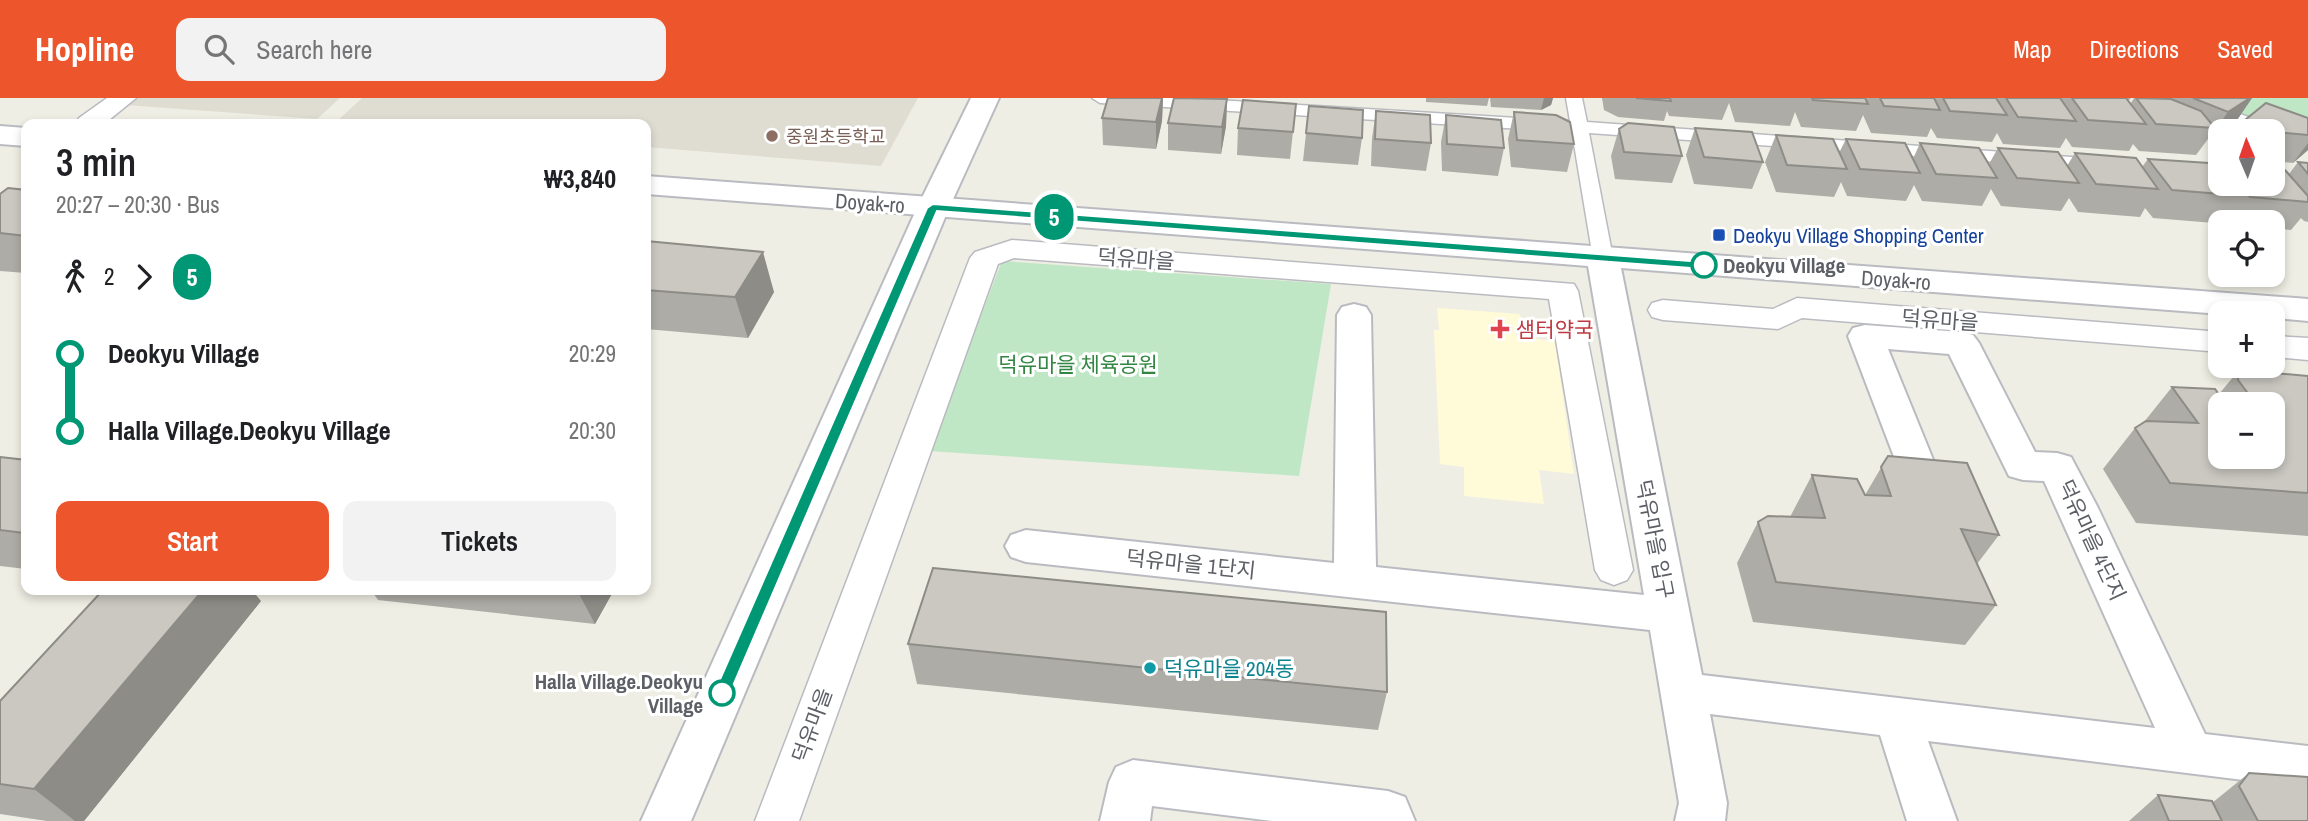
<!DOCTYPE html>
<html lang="en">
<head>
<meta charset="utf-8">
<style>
  :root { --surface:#fff; --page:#f2f2f2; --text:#202124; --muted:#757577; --accent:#ed552c }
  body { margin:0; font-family:"Archivo Narrow","Noto Sans KR",sans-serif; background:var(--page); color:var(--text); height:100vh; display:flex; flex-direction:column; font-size:26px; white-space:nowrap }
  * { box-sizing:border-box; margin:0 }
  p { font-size:23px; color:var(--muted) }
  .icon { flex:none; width:38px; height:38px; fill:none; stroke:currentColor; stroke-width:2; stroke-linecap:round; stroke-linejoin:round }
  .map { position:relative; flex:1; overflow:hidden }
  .side { position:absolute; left:21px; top:21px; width:630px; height:476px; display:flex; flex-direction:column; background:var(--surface); border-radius:14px; box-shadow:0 4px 10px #0003 }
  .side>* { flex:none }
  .badge { padding:0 14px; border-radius:23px; font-size:24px; line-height:46px }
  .needle { width:46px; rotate:358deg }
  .buttons { position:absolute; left:2208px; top:21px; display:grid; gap:14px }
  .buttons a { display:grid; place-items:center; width:77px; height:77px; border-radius:14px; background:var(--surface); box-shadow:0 4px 10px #0003; font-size:35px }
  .map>.badge { position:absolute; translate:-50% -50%; box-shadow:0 0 0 4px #fff }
  .legs { display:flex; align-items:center; gap:10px; height:77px; padding:0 35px; font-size:23px }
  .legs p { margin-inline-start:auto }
  .headline { display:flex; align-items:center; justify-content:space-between; height:119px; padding:0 35px }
  h1 { font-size:38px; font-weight:600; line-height:52px }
  .cta { display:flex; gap:14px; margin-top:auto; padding:14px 35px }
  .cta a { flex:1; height:80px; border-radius:14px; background:var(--accent); color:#fff; font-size:28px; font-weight:600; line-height:80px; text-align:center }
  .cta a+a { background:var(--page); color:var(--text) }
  ul { padding:0 35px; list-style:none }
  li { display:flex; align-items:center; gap:24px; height:77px; font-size:26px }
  li i { display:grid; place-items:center; width:10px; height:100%; margin:0 9px; background:currentColor }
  li i::after { content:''; width:18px; height:18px; margin:-9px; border:5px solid; border-radius:50%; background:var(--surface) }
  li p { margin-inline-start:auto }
  li:first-child i { background:linear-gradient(#0000 50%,currentColor 0) }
  li:last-child i { background:linear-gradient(currentColor 50%,#0000 0) }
  header { display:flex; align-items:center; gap:42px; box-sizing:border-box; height:98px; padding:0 35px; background:var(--accent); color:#fff }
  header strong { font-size:33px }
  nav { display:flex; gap:38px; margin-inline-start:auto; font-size:24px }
  .search { width:490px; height:63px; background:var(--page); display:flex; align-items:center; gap:18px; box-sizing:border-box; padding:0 24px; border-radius:14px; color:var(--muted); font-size:26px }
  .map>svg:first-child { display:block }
</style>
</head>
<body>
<header>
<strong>Hopline</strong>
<div class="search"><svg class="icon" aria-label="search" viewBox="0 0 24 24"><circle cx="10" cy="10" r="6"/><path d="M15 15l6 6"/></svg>Search here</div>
<nav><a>Map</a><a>Directions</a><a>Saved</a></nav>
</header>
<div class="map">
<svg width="2308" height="723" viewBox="0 0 2308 723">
  <rect width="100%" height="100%" fill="#efeee4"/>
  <path fill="#fffbd9" d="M1437,210L1520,216L1522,225L1516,232L1517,239L1555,243L1574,376L1539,372L1544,406L1464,398V369L1440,366L1434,232H1439Z"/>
  <path fill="#dfddd2" d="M134,0H340L317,21L125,7Z
    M362,0H918L881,68L646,49V26L335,25Z"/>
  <path fill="#c0e7c5" d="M2184,0H2308V49Z
    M1002,163L1331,186L1299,378L928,353Z"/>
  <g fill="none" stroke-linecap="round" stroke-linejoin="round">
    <defs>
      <path id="service" d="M1092,0H1182L1570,23L1566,0H1582L1587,24L2099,61L2108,66L2099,71L1589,35L1613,160L1603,166L1593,160L1572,34L1100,5Z
        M2176,0H2199L2274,29L2277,33L2273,37V33H2253L2178,3Z"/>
      <path id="pedestrian" d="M107,0H136L104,26H75L79,20Z
        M1012,142L1574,186L1578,193L1633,472L1627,482L1614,487L1601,482L1595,472L1549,201L1014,160L998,166L799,723H755L970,160L975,154Z
        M1797,200L2221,234V254L1802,220L1778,231L1663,222L1652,219L1648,212L1652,205L1663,202L1773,211Z
        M2273,238L2308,240V262L2273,259Z"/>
      <path id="minor" d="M0,28L26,30V48L0,46Z
        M646,78L2308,201V223L2273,220V215L2221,216L1621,170L1702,577L2155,630L2044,383L2023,382L2009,378L1949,256L1888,251L1934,364L1929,374L1915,378L1901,374L1896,364L1848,238L1853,230L1865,227L1961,234L1973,237L1979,245L2035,354L2057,355L2071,359L2098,410L2205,636L2308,648V690L1928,643L1957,723H1907L1880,637L1710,616L1727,705L1725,723H1675L1679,705L1650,532L1026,464L1011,459L1005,448L1011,437L1026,432L1334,465L1337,217L1342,209L1354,206L1366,209L1371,217L1376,469L1644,497L1588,168L646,96Z
        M1133,662L1388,693L1405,699L1415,723H1273L1152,708L1150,723H1100L1109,684L1116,669Z"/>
      <path id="tertiary" d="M971,0H999L949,110L691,723H641L917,110Z"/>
    </defs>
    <use href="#service" stroke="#b9bbc0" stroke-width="3"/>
    <use href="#pedestrian" stroke="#b9bbc0" stroke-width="3"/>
    <use href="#minor" stroke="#b9bbc0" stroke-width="4"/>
    <use href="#tertiary" stroke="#b9bbc0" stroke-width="4"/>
    <use href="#service" fill="#fff" fill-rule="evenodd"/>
    <use href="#pedestrian" fill="#fff" fill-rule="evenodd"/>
    <use href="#minor" fill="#fff" fill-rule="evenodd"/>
    <use href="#tertiary" fill="#fff" fill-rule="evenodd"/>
  </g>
  <path fill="#aeaca6" d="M1108,0H1163L1162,23L1156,51L1103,47L1102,20Z
    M1426,0H1489L1487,8L1426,4Z
    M1490,0H1553L1551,7L1541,12L1491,9Z
    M1602,0H2131L2128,3L2131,5L2134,0H2252L2235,25L2209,41H2208L2196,57L2139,53L2133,46L2129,53L2072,49L2066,40L2060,50L2003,46L1997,35L1992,44L1937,40L1931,30L1927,39L1871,35L1863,17L1856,33L1801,29L1795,14L1790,28L1735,24L1729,5L1722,22L1669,18L1667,13L1664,23L1618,19L1604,12Z
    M1227,1L1226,28L1221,56L1168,52V25Z
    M1296,6L1290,61L1237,57L1238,30Z
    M1309,8L1362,40L1358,67L1303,63Z
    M1376,13L1431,45L1426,73L1371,68L1372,40Z
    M1514,14L1574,46L1567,74L1511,69L1508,41Z
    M1446,17L1504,50L1498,78L1442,73L1441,44Z
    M2308,20V52L2293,65L2273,63V33H2237L2245,22Z
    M1695,30L1763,64L1752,91L1694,86L1686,57Z
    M1619,31L1682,58L1672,85L1615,81L1611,58Z
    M1776,37L1839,55L1846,41L1913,61L1920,45L1989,66L1998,50L2067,68L2075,55L2142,69L2148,61L2218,76L2221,72V86H2273L2289,76L2298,64L2308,65V124L2304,123L2301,120L2291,132L2273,130V124H2227L2221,116L2214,125L2153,120L2145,110L2140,119L2078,114L2069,100L2061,113L2001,108L1991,91L1982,108L1922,103L1914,87L1906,103L1847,98L1841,84L1834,99L1776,94L1765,64Z
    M26,92V175L0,173V96Z
    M646,143L774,194L748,240L646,231Z
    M2239,272L2308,278V438L2136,425L2103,371L2135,330L2144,324L2172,289L2219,296Z
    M1888,358L1999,437L1977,466L1996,507L1965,547L1753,524L1737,465L1758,424L1790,419L1812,377L1865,397Z
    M0,359L26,362V471L0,468Z
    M371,492H614L595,526L378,502Z
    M261,503L84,723H47L0,716V603Z
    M908,546L1387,594L1378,632L917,586Z
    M2249,675L2308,723H2129L2158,697L2212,705Z"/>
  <path fill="#8d8c87" d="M1162,0H1163L1162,23L1156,51V24Z
    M1544,0H1553L1551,7L1541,12Z
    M2250,0H2252L2235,25L2209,41L2228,14Z
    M1227,1L1226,28L1221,56L1222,29Z
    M2308,45V52L2293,65Z
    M763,154L774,194L748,240L735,199Z
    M203,492H252L261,503L84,723H75L34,691Z
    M577,492H614L595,526Z"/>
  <path fill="#cac8c1" stroke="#8d8c87" stroke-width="2" d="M1108,0H1162L1156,24L1102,20Z
    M1174,0L1227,1L1222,29L1168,25Z
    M1636,0H1670L1671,3Z
    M1812,0H1865L1868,6L1813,2Z
    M1880,0H1934L1940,12L1884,8Z
    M1943,0H1996L2007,17L1950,13Z
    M2006,0H2060L2076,23L2018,19Z
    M2072,0H2126L2146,26L2088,22Z
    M2136,0L2171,1L2201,13L2215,30L2156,26Z
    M2193,0H2250L2228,14Z
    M1243,2L1296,6L1293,34L1238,30Z
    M2266,5L2308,20V37L2275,34L2245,22Z
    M1309,8L1363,12L1362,40L1306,35Z
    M1376,13L1430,17L1431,45L1375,41Z
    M1514,14L1556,17L1570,24L1574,46L1517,42Z
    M1446,17L1501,22L1504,50L1447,46Z
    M1628,25L1674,29L1682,58L1624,54L1619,31Z
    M1695,30L1752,34L1763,64L1704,59Z
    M1776,37L1833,41L1847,71L1787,67Z
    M1846,41L1905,45L1920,75L1860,71Z
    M1920,45L1979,50L1997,80L1936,76Z
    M1998,50L2058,54L2079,85L2017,80Z
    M2075,55L2136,60L2158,91L2096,86Z
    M2148,61L2209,65L2221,80V86H2225L2234,97L2172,92Z
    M2298,64L2308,65V76Z
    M2273,71L2285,72L2308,98V104L2250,99L2239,86H2273Z
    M8,90L26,92V138L0,135V96Z
    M646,143L763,154L735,199L646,192Z
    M2239,272L2308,278V395L2170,385L2135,330L2146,323L2198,325L2172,289L2215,291L2225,305L2245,306H2221V359H2273V306H2256L2238,282Z
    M1888,358L1967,365L1999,437L1961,431L1996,507L1776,484L1758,424L1768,418L1825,420L1812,377L1857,381L1865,397L1891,398L1881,369Z
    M0,359L26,362V433L24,435L0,432Z
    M933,470L1386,514L1387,594L908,546Z
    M103,492H203L34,691L0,686V603Z
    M2249,675L2308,679V723H2258L2239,688Z
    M2158,697L2212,703L2222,723H2169Z"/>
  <path fill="#009775" stroke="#fff" stroke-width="2" d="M933,106L1704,164L1710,167L1704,171L937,113L730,595L728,600H716L714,595L927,110Z"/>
  <circle fill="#8d6e63" stroke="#fff" stroke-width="2.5" cx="772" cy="38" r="7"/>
  <rect fill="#1a4fb4" stroke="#fff" stroke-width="2.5" x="1712" y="130" width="14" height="14" rx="3.5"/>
  <g fill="#fff" stroke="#009775" stroke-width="3.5">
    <circle cx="1704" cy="167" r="12"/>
    <circle cx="722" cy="595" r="12"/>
  </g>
  <path fill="#e0444e" stroke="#fff" stroke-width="2.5" d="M1496.5 220.5h7v7h7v7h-7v7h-7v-7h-7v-7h7z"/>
  <circle fill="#0f9aa8" stroke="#fff" stroke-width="2.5" cx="1150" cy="570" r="7"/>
  <g text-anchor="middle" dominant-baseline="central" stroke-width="6" stroke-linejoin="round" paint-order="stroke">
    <g font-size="18" fill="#785e54" stroke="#fff" text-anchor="start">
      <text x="786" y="38">중원초등학교</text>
    </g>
    <g font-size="21" fill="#5c5f65" stroke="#fff">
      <text transform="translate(870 105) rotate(4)">Doyak-ro</text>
      <text transform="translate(1136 161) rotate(4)">덕유마을</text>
      <text transform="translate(1896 182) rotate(4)">Doyak-ro</text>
      <text transform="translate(1940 222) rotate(4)">덕유마을</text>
      <text transform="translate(1655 441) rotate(79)">덕유마을 입구</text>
      <text transform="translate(2092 442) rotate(65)">덕유마을 4단지</text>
      <text transform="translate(1191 466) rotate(6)">덕유마을 1단지</text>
      <text transform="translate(812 627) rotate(-70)">덕유마을</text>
    </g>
    <g font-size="21" fill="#164399" stroke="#fff" text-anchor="start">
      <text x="1733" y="137">Deokyu Village Shopping Center</text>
    </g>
    <g font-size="21" font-weight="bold" fill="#5c5f65" stroke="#fff" text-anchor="start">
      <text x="1723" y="167">Deokyu Village</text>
      <text x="703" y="583" text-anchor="end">Halla Village.Deokyu<tspan x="703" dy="24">Village</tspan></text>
    </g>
    <g font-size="21" fill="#be3a42" stroke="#fff" text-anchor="start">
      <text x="1516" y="231">샘터약국</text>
    </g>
    <g font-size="21" fill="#338542" stroke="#fff">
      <text x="1078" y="266">덕유마을 체육공원</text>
    </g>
    <g font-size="21" fill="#0d838f" stroke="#fff" text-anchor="start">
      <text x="1164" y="570">덕유마을 204동</text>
    </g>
  </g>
</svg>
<div class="buttons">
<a><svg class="needle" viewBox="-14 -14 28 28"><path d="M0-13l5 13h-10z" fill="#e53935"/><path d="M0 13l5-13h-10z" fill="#757577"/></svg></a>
<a><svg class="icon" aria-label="locate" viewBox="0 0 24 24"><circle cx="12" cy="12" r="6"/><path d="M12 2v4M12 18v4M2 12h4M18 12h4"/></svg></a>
<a>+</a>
<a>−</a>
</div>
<b class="badge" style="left:1054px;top:119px;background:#009775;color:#fff">5</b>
<section class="side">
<div class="headline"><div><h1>3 min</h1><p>20:27 – 20:30 · Bus</p></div><b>₩3,840</b></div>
<div class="legs"><svg class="icon" aria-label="walk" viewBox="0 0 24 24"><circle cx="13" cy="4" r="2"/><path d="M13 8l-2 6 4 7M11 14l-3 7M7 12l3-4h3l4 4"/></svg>2<svg class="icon" aria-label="forward" viewBox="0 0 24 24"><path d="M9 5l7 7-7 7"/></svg><b class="badge" style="background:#009775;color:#fff">5</b></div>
<ul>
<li><i style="color:#009775"></i><b>Deokyu Village</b><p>20:29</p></li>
<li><i style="color:#009775"></i><b>Halla Village.Deokyu Village</b><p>20:30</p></li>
</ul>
<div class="cta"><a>Start</a><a>Tickets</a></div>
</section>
</div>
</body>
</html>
